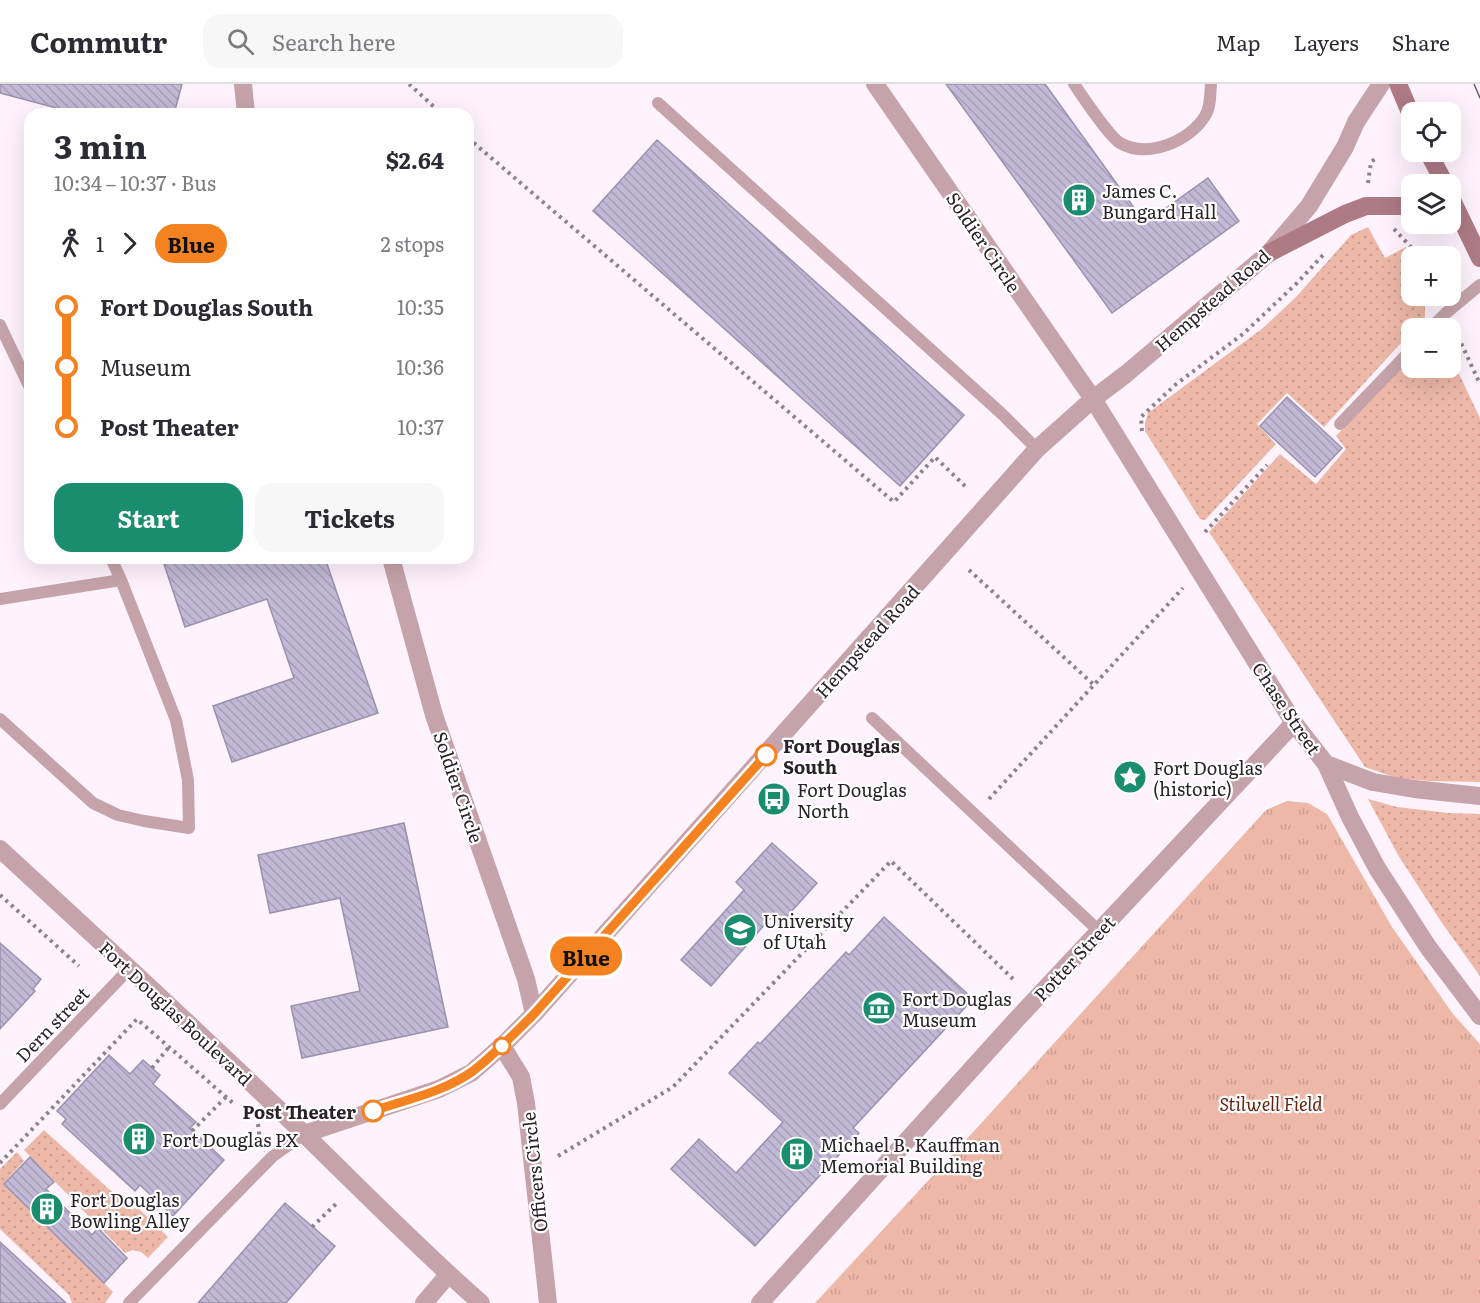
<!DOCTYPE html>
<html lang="en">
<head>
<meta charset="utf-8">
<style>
  :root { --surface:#fff; --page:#f7f7f7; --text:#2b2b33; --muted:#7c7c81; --line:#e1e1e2; --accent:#1a8d6e }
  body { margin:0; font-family:Literata,serif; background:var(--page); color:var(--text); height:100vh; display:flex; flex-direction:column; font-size:22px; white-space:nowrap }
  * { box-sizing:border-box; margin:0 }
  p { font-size:20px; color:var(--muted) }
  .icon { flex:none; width:33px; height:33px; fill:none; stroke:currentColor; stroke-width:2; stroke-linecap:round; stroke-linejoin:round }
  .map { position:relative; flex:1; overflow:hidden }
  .details { position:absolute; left:24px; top:24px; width:450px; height:456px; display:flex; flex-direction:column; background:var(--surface); border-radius:18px; box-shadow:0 6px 24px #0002 }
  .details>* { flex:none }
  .badge { padding:0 12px; border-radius:20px; font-size:21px; line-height:39px }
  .tools { position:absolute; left:1401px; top:18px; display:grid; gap:12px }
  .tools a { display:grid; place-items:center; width:60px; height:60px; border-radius:12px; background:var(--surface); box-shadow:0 6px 24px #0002; font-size:30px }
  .map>.badge { position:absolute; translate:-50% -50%; box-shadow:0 0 0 3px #fff }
  .legs { display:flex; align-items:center; gap:9px; height:66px; padding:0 30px; font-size:20px }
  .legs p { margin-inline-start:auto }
  .overview { display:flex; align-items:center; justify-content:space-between; height:102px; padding:0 30px }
  h1 { font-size:33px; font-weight:700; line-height:45px }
  .cta { display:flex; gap:12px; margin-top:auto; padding:12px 30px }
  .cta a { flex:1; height:69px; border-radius:18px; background:var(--accent); color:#fff; font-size:24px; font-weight:700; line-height:69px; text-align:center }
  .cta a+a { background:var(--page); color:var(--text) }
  ul { padding:0 30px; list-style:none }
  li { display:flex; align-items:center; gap:21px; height:60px; font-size:22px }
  li i { display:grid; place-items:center; width:9px; height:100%; margin:0 8px; background:currentColor }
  li i::after { content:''; width:15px; height:15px; margin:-8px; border:4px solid; border-radius:50%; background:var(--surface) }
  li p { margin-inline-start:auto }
  li:first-child i { background:linear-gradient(#0000 50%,currentColor 0) }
  li:last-child i { background:linear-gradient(currentColor 50%,#0000 0) }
  header { display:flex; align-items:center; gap:36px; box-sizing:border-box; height:84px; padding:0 30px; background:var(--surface); border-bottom:2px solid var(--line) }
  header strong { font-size:28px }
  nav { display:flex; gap:33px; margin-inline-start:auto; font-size:21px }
  .search { width:420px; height:54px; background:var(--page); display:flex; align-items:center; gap:15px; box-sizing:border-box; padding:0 21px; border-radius:18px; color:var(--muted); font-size:22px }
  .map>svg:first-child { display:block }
</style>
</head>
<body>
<header>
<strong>Commutr</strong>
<div class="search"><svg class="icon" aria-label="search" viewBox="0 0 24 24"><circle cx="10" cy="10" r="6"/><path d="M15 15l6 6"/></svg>Search here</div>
<nav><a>Map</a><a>Layers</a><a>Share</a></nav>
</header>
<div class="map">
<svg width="1480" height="1219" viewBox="0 0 1480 1219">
  <defs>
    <pattern id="grass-dots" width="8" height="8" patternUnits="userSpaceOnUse" patternTransform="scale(1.5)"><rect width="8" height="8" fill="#edb8a8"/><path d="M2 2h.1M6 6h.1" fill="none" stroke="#cb9e91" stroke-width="1.8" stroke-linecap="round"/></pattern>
    <pattern id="park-tufts" width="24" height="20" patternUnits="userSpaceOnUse" patternTransform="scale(1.5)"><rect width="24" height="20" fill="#edb8a8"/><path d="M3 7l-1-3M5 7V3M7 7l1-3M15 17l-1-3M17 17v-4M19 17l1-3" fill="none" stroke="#cb9e91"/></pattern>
    <pattern id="building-back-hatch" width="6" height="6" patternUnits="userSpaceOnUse" patternTransform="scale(1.5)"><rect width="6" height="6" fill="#c1b9d5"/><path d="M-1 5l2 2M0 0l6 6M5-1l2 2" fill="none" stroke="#a69fb7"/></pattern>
  </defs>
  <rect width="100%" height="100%" fill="#fef3fc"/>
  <path fill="url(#grass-dots)" d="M1368,143L1385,174L1406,163L1412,172V212H1425V233L1415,244H1412L1411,248L1324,343L1287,309L1257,340L1276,360L1205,436L1200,435L1145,347V339L1148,329L1263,244L1296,213L1351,151Z
    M1411,273L1412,284H1450L1451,273L1480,334V698L1429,697L1396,694L1365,683L1209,448L1280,370L1316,400L1346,365L1336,352Z
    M1368,715L1397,723L1448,729L1480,730V892L1442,839L1398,771Z
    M44,1046L132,1126L137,1123L168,1153L148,1174L141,1168L133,1166L125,1169L24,1066Z
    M17,1068L24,1077L4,1099L113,1208L105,1219H72L69,1211L0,1145V1085Z"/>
  <path fill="url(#park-tufts)" d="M1287,717L1308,719L1327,730L1392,843L1453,930L1480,960V1219H815L975,1046L1266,726Z"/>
  <path fill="url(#building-back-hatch)" stroke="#9a92ad" stroke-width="1.5" d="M0,0H182L174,30H79L0,9Z
    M946,0H1045L1145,139L1208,94L1239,137L1112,229Z
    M657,56L964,331L900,402L593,127Z
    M1287,313L1342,364L1315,393L1260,342Z
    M162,474H325L378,629L232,678L213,622L294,594L267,515L185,543Z
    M404,739L448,943L302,974L291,922L360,907L340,814L270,829L258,771Z
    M772,759L817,799L781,839L773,831L711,902L681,876L744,806L736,798Z
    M884,833L973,915L853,1044L859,1049L755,1162L671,1085L699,1055L736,1089L783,1038L729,989L758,958L760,960L846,868L849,871Z
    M0,859L41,895L33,905L35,907L0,945Z
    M109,971L130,990L143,976L160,991L153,1000L196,1038L190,1044L224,1076L173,1132L140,1101L135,1107L62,1040L66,1035L57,1027Z
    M30,1073L54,1098L46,1105L92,1151L98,1144L127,1174L104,1199L4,1100Z
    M285,1119L335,1162L286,1219H198Z
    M0,1158L66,1219H0Z"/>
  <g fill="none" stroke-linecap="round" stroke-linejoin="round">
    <path stroke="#8e838c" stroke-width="4" stroke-dasharray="3 4.5" stroke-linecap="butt" d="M409,0L442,30
      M468,54L894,418L935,373L967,404
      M1368,99L1371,78L1375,75
      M1394,145L1412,164L1415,172
      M1455,246L1480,300
      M1142,347L1141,333L1175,301L1243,250L1297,199L1324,170
      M1205,448L1267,381
      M969,486L1094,601
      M989,715L1183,504
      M0,811L79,882
      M152,984L169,963
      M258,1040L260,1057
      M192,1047L226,1013
      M558,1072L673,1003L891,777L1013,895
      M0,1079L137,935L234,1020
      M312,1143L339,1117"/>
    <path stroke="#c6a3aa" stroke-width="12" d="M1074,0C1082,12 1110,53 1120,59C1148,75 1190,57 1205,32C1211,23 1210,10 1211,0
      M658,19L1002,330L1037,365
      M0,241L30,304
      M1431,244L1446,229L1480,201
      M1340,340L1412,265
      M0,515L121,496
      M872,634L1099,847
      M0,635L93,719L118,731L144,737L189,744L188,696L176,636L121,496L111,474
      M0,1020L130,884
      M129,1219L272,1073L304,1050"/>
    <path stroke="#c6a3aa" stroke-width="18" d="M243,0L246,30
      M875,0L1093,315L1294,639L1326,680L1350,733L1377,784L1428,863L1480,932
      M391,474L434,631L526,895L534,930
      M1326,680L1373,698L1414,705L1480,712
      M0,765C102,859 204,952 303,1049C362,1106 419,1165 481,1219
      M502,962L521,993L526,1019L548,1219
      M304,1050L439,1005L471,989L502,962L534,930L1037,365L1093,315L1126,290L1269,169L1309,122L1345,63L1356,38L1381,0
      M424,1219L448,1191
      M760,1219L1016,936L1294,639"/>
    <path stroke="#ad7a85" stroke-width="18" d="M1398,0L1412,33
      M1428,68L1445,100
      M1450,112L1480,174
      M1269,169L1345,130L1366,122H1412"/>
    <path stroke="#6c616a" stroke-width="1.5" d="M1474,0L1480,14"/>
  </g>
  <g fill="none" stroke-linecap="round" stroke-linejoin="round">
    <defs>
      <path id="line-1" d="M373,1027C405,1016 444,1008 473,987C495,970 515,949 534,930L766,671"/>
    </defs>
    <use href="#line-1" stroke="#fff" stroke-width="14"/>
    <use href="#line-1" stroke="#f58220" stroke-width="9"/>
  </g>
  <defs>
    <symbol id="building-disc" viewBox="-11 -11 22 22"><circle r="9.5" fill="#1a8d6e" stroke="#fff"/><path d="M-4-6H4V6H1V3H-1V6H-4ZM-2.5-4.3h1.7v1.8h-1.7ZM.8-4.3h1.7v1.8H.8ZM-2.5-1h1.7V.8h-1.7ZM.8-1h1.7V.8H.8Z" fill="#fff"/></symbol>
    <symbol id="sight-disc" viewBox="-11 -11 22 22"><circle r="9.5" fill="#1a8d6e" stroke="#fff"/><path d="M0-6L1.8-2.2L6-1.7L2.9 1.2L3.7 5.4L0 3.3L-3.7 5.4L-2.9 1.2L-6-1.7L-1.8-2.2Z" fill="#fff"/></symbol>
    <symbol id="bus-disc" viewBox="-11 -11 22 22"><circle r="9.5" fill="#1a8d6e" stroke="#fff"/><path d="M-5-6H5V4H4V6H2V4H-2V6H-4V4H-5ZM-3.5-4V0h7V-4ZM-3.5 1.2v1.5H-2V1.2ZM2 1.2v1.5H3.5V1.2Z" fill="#fff"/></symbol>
    <symbol id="university-disc" viewBox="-11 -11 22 22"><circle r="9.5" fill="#1a8d6e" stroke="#fff"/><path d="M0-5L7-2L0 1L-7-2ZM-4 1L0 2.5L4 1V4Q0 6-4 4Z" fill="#fff"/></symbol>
    <symbol id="museum-disc" viewBox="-11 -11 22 22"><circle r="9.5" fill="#1a8d6e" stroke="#fff"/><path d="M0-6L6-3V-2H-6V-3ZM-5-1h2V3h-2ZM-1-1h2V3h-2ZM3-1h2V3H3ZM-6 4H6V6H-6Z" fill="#fff"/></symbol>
  </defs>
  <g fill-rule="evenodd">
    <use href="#building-disc" x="1060" y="97" width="38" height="38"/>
    <use href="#sight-disc" x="1111" y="674" width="38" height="38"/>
    <use href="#bus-disc" x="755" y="696" width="38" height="38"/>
    <use href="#university-disc" x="721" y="827" width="38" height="38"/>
    <use href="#museum-disc" x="860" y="905" width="38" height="38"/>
    <use href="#building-disc" x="120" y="1036" width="38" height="38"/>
    <use href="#building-disc" x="778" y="1051" width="38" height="38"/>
    <use href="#building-disc" x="28" y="1106" width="38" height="38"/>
  </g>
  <g fill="#fff" stroke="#f58220" stroke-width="3">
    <circle cx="766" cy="671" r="10"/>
    <circle cx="502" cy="962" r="8"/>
    <circle cx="373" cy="1027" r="10"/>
  </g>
  <g text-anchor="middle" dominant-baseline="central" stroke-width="4.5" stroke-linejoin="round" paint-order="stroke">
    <g font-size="18" fill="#2b2129" stroke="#fff" text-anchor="start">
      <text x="1102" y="106">James C.<tspan x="1102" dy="21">Bungard Hall</tspan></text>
      <text x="1153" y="683">Fort Douglas<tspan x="1153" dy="21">(historic)</tspan></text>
      <text x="797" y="705">Fort Douglas<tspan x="797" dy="21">North</tspan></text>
      <text x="763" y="836">University<tspan x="763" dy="21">of Utah</tspan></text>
      <text x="902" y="914">Fort Douglas<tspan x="902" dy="21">Museum</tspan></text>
      <text x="162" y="1055">Fort Douglas PX</text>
      <text x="820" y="1060">Michael B. Kauffman<tspan x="820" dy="21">Memorial Building</tspan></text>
      <text x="70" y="1115">Fort Douglas<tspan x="70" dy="21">Bowling Alley</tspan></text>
    </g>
    <g font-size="18" fill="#2b2129" stroke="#fff">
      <text transform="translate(984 158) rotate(56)">Soldier Circle</text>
      <text transform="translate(1212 216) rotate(-41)">Hempstead Road</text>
      <text transform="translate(867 557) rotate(-48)">Hempstead Road</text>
      <text transform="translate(1287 624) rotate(56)">Chase Street</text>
      <text transform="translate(459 703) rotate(71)">Soldier Circle</text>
      <text transform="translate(1074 874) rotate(-47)">Potter Street</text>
      <text transform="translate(176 929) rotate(43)">Fort Douglas Boulevard</text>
      <text transform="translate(52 940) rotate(-46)">Dern street</text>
      <text transform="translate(534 1088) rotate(-96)">Officers Circle</text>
    </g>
    <g font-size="18" font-weight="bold" fill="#2b2129" stroke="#fff" text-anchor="start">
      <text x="783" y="661">Fort Douglas<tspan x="783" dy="21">South</tspan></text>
      <text x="356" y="1027" text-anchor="end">Post Theater</text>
    </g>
    <g font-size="18" font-style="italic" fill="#662410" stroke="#fff">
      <text x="1271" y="1019">Stilwell Field</text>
    </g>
  </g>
</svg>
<div class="tools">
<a><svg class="icon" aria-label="locate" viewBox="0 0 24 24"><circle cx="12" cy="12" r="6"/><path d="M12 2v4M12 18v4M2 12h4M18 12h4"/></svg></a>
<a><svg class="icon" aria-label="layers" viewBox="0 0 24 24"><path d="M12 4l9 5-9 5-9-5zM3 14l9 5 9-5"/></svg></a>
<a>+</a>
<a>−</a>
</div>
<b class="badge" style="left:586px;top:872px;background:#f58220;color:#111">Blue</b>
<section class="details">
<div class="overview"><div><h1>3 min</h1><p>10:34 – 10:37 · Bus</p></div><b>$2.64</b></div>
<div class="legs"><svg class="icon" aria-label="walk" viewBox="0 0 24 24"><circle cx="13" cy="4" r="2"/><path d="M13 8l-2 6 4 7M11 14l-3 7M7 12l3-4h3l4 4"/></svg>1<svg class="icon" aria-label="forward" viewBox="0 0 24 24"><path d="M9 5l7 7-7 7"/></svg><b class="badge" style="background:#f58220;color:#111">Blue</b><p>2 stops</p></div>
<ul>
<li><i style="color:#f58220"></i><b>Fort Douglas South</b><p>10:35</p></li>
<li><i style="color:#f58220"></i><span>Museum</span><p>10:36</p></li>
<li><i style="color:#f58220"></i><b>Post Theater</b><p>10:37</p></li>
</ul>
<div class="cta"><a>Start</a><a>Tickets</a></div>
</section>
</div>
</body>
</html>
